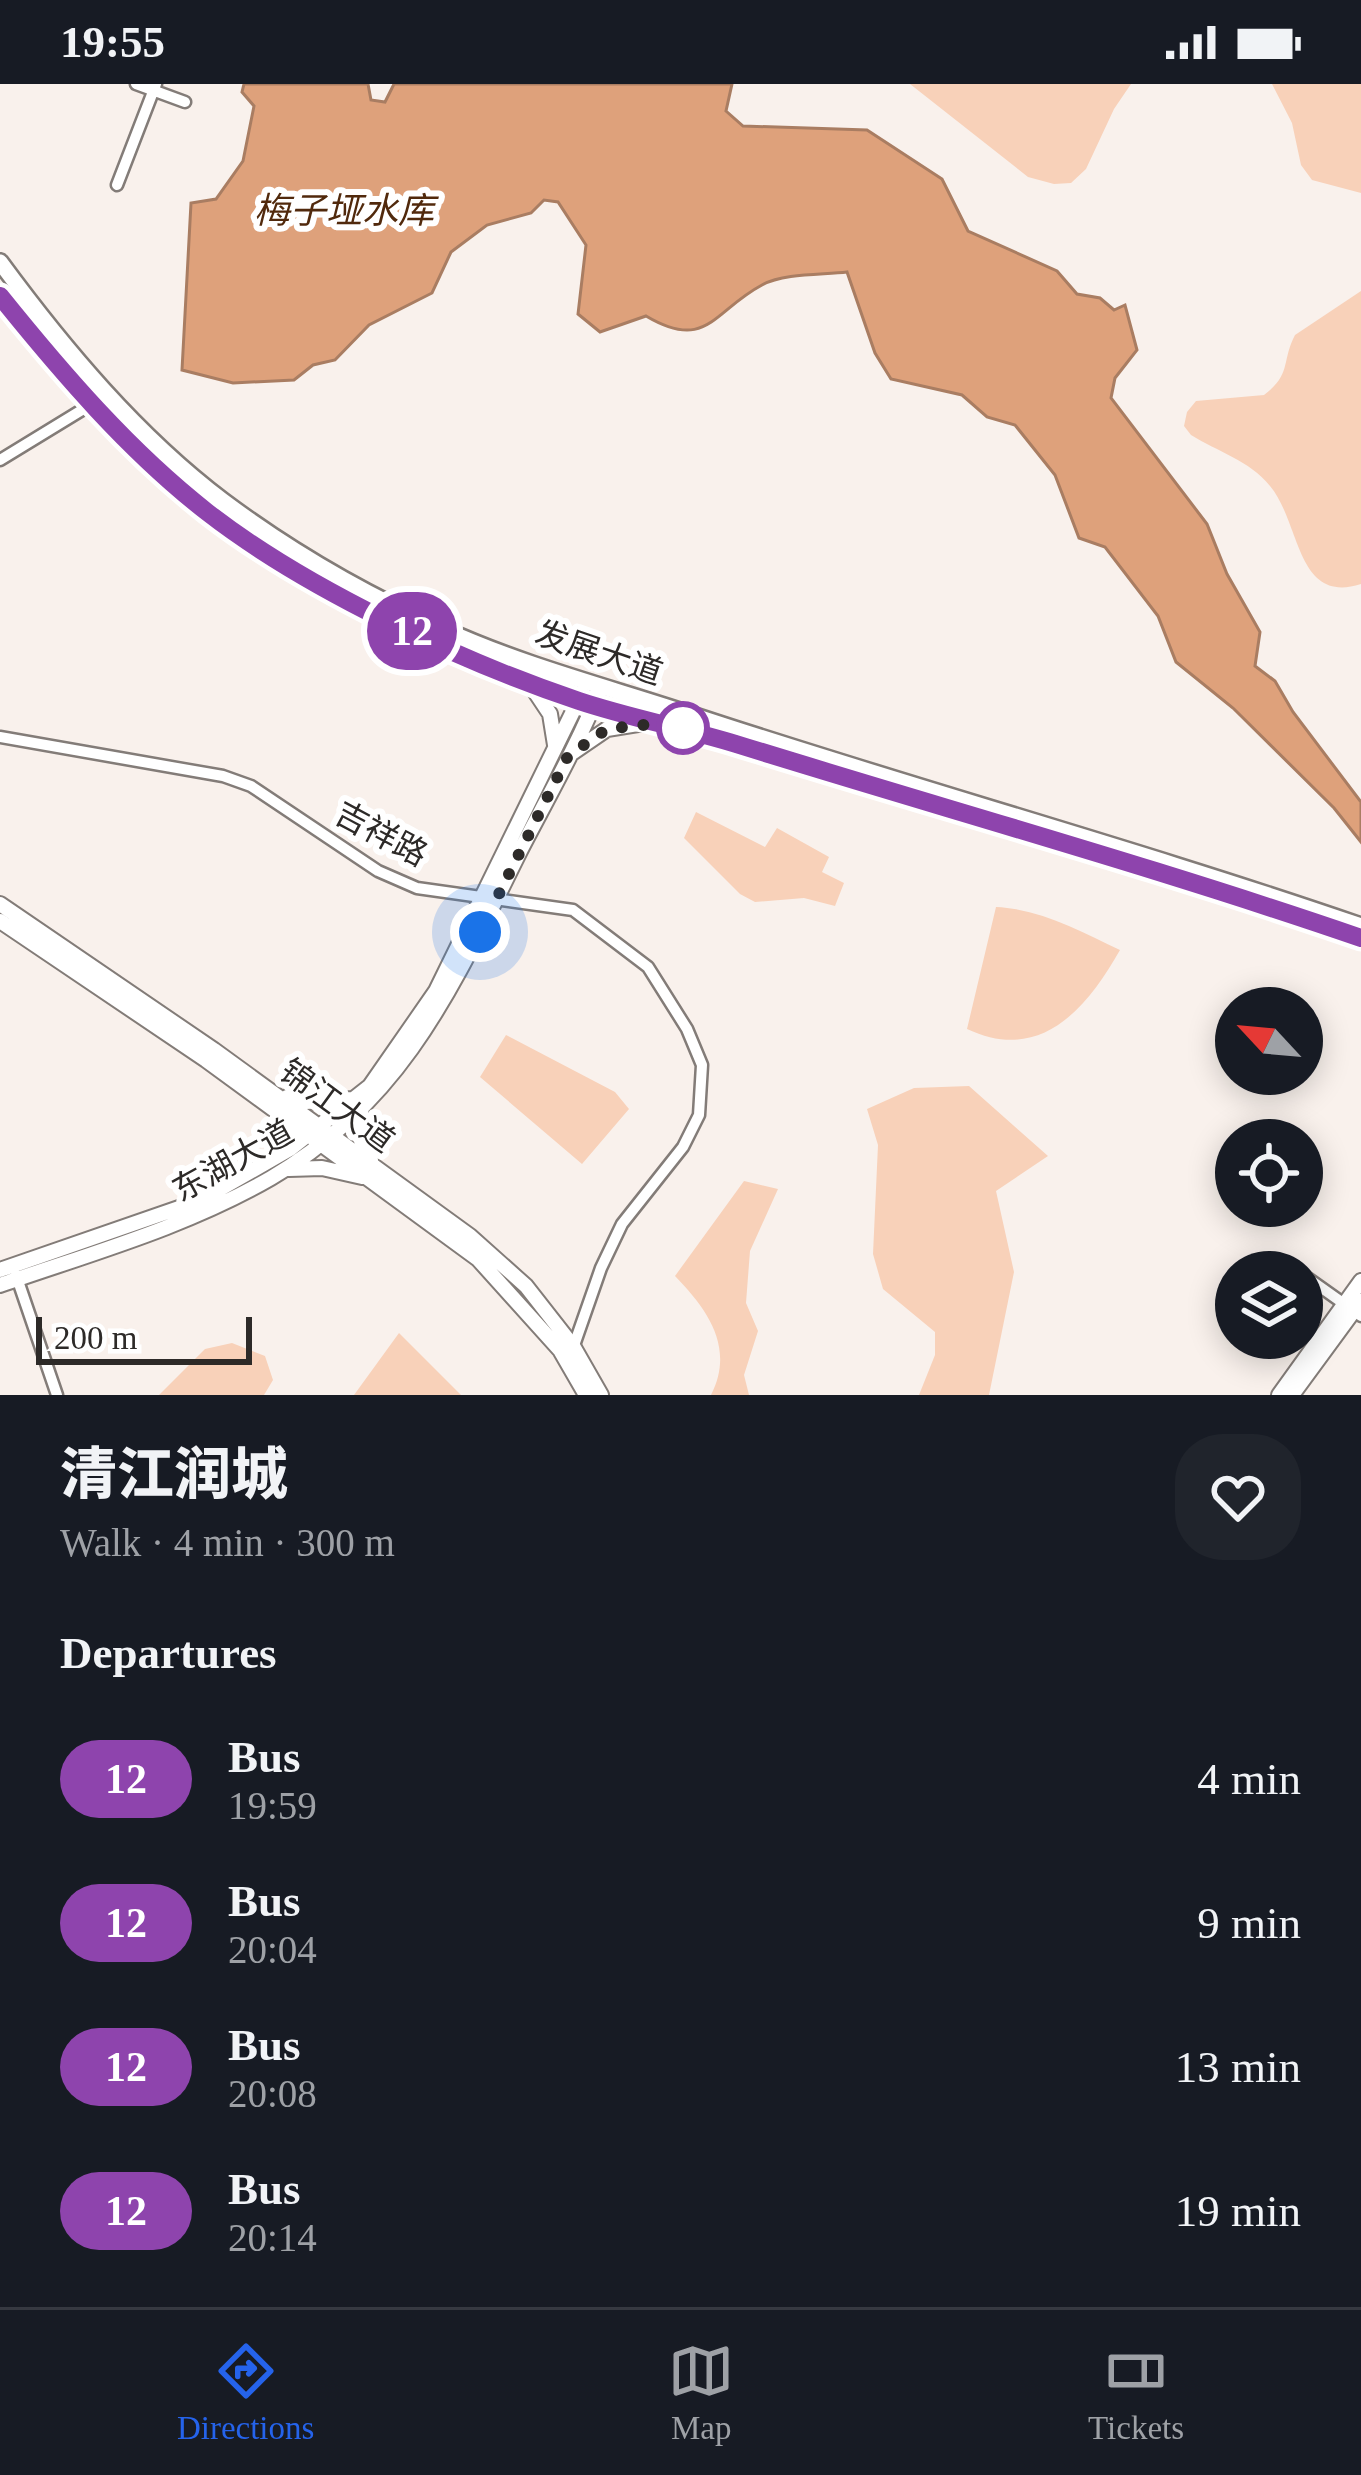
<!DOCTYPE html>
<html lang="en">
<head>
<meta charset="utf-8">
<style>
  :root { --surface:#171b24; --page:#20242c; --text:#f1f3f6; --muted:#9ea1a6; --line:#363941; --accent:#2563eb }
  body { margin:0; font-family:"Times New Roman","Noto Sans SC",serif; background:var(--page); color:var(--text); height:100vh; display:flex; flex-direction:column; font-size:45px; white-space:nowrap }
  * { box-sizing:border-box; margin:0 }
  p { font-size:39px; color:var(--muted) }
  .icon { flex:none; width:66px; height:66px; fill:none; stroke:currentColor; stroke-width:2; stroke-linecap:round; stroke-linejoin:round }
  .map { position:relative; height:1311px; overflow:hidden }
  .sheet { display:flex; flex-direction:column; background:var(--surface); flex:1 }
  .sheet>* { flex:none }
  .badge { padding:0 24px; border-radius:39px; font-size:42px; line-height:78px }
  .needle { width:78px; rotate:296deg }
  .controls { position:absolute; left:1215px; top:903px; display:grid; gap:24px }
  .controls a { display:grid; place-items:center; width:108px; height:108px; border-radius:50%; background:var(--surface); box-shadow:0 6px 30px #0003; font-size:60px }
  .scale { position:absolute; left:36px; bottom:30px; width:216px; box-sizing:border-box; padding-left:12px; border:6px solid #2d2a28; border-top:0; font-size:33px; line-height:42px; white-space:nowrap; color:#2d2a28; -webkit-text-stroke:9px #fff; paint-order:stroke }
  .you { position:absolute; width:60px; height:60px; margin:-30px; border:9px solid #fff; border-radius:50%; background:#1a73e8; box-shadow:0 0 0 18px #1a73e833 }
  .map>.badge { position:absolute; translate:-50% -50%; box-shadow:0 0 0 6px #fff }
  h2 { padding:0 60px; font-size:45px; line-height:108px }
  .round { display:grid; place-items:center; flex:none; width:126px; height:126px; border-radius:48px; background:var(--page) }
  .overview { display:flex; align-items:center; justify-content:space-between; height:204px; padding:0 60px }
  h1 { font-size:57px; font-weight:800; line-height:90px }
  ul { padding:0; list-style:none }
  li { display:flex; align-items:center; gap:36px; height:144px; padding:0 60px }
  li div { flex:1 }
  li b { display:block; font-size:45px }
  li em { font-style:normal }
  li .badge { min-width:132px; font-weight:700; text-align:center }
  .status { display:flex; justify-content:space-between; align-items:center; height:84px; padding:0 60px; background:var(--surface); direction:ltr }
  .status svg { height:33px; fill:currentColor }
  .dock { display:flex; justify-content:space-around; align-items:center; height:168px; border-top:3px solid var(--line); background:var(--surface); font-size:33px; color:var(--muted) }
  .dock a { display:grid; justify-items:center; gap:6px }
  .dock .on { color:var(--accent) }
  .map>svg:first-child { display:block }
</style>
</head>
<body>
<div class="status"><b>19:55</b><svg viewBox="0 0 49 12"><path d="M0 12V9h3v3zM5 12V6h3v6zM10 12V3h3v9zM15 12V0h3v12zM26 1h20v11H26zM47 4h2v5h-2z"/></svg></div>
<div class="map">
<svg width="1361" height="1311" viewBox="0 0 1361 1311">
  <rect width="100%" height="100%" fill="#f9f1ec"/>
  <path fill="#f8d1b9" d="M910,0H1131L1114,25L1086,85L1071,99L1054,100L1028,93Z
    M1272,0H1361V109L1312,96L1301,81L1292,39Z
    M1361,207V500C1296,521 1301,439 1270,402C1249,376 1218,368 1191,351L1184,342L1187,328L1196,317L1264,311C1292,290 1281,278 1295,251Z
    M696,728L765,763L777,744L829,773L822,788L844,799L835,822L804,814L755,818L740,810L684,754Z
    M996,823C1040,825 1080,847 1120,866C1087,924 1041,980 967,945Z
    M506,951L615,1008L629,1025L582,1080L480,993Z
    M969,1002L1048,1072L996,1107L1014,1188L989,1311H919L935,1271V1248L883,1205L873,1170L878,1061L867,1025L914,1004Z
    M744,1097L778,1105L750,1167L746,1219L758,1247L744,1291L749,1311H711C735,1264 708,1226 675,1192Z
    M399,1249L461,1311H354Z
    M232,1259L265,1272L273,1296L264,1311H159L205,1265Z"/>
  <path fill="#dea17b" stroke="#a97d62" stroke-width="3" d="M244,0H368L371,16L385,18L394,0H732L726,27L743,42L867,46L942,95L968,147L1057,187L1077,210L1100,214L1114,226L1125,221L1137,266L1115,294L1111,314L1207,440L1227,490L1260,548L1255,582L1275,597L1293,628L1361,718V758L1334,724L1233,624L1176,578L1158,532L1105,463L1079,454L1055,391L1015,341L987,333L962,311L891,295L875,269L847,188C823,191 784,189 762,201C713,227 707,268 646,232L600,248L578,230L586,161L558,118L544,116L531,129L487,141L451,168L432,209L369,241L335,276L313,281L294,296L233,299L182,286L191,119L216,115L243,77L254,22L242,8Z"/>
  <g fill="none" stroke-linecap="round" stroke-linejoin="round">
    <defs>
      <path id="minor" d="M136,0L185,18
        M117,101L156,0
        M0,376L95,318
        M0,653L223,692L251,702L378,787L417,804L573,826L648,883L687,945L702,981L699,1031L683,1063L622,1140L601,1184L572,1267
        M1302,1190L1361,1232
        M16,1191L57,1311"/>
      <path id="major" d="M530,600L550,630L555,661
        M572,669L607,645L644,639
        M0,820L214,966L470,1152L526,1202L573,1262L601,1311
        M0,837L206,976L478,1175L560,1266L586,1311
        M287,1013L306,1018L353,1015
        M362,1024C356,1044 359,1059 371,1076
        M289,1085L322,1084L362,1093
        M0,1186L199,1117L290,1065L370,1002L436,907L582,609
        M0,1201C92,1169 186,1143 271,1094C405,1016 454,899 520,767C548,713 579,659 601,603
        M1279,1311L1361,1197
        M1292,1311L1361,1217"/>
      <path id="highway" d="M0,178C64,265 137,352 223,417C290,467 366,511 443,545C526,583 615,605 701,634C920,706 1143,767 1361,842
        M0,212C62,289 129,367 208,428C305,504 461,579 579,617C630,634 685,644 737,660C945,724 1155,782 1361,854"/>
    </defs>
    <use href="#minor" stroke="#837c78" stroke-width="15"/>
    <use href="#major" stroke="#837c78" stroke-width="18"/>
    <use href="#highway" stroke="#837c78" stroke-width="20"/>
    <use href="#minor" stroke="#fff" stroke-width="10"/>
    <use href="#major" stroke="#fff" stroke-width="14"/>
    <use href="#highway" stroke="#fff" stroke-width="15"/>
  </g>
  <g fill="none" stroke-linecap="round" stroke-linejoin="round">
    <defs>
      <path id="line" d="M0,212C62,289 129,367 207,428C306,505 460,577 579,617C630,634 684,644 736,660C945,725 1155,783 1361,854"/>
    </defs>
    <use href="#line" stroke="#fff" stroke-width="27"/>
    <use href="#line" stroke="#8e44ad" stroke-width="18"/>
    <path stroke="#2d2a28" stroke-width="12" stroke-dasharray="0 21.6" d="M480,848L568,672L607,645L662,639L683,644"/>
  </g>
  <circle fill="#fff" stroke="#8e44ad" stroke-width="6" cx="683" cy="644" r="24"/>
  <g text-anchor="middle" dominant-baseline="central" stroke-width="12" stroke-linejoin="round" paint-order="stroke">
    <g font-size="33" fill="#2d2a28" stroke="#fff">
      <text transform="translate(599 569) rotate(19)">发展大道</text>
      <text transform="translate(381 750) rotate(28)">吉祥路</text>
      <text transform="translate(337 1022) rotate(36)">锦江大道</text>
      <text transform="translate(233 1077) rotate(-29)">东湖大道</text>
    </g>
    <g font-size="36" font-style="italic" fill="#51290c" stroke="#fff">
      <text x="344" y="127">梅子垭水库</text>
    </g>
  </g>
</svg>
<div class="controls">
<a><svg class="needle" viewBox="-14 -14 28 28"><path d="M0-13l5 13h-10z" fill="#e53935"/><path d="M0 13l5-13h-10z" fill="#9ea1a6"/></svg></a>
<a><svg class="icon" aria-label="locate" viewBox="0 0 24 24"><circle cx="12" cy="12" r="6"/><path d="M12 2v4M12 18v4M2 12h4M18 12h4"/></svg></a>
<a><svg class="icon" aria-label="layers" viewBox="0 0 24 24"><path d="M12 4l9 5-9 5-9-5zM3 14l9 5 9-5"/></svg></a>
</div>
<div class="scale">200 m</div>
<div class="you" style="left:480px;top:848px"></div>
<b class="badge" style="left:412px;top:547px;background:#8e44ad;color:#fff">12</b>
</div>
<section class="sheet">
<div class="overview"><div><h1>清江润城</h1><p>Walk · 4 min · 300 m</p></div><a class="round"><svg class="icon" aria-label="heart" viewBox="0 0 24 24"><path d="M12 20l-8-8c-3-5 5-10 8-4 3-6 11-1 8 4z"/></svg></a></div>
<h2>Departures</h2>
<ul>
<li><span class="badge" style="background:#8e44ad;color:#fff">12</span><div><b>Bus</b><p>19:59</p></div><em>4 min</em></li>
<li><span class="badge" style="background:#8e44ad;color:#fff">12</span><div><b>Bus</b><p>20:04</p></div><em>9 min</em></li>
<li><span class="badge" style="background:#8e44ad;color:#fff">12</span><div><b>Bus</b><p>20:08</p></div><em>13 min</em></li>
<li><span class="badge" style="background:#8e44ad;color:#fff">12</span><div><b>Bus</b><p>20:14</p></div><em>19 min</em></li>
</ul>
</section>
<nav class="dock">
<a class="on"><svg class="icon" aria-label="directions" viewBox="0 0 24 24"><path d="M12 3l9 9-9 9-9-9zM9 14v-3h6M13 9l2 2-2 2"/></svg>Directions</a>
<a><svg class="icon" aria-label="map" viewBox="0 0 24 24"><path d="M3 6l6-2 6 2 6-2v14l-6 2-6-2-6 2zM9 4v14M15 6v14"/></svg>Map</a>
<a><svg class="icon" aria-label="tickets" viewBox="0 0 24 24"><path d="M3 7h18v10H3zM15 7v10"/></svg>Tickets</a>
</nav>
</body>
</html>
